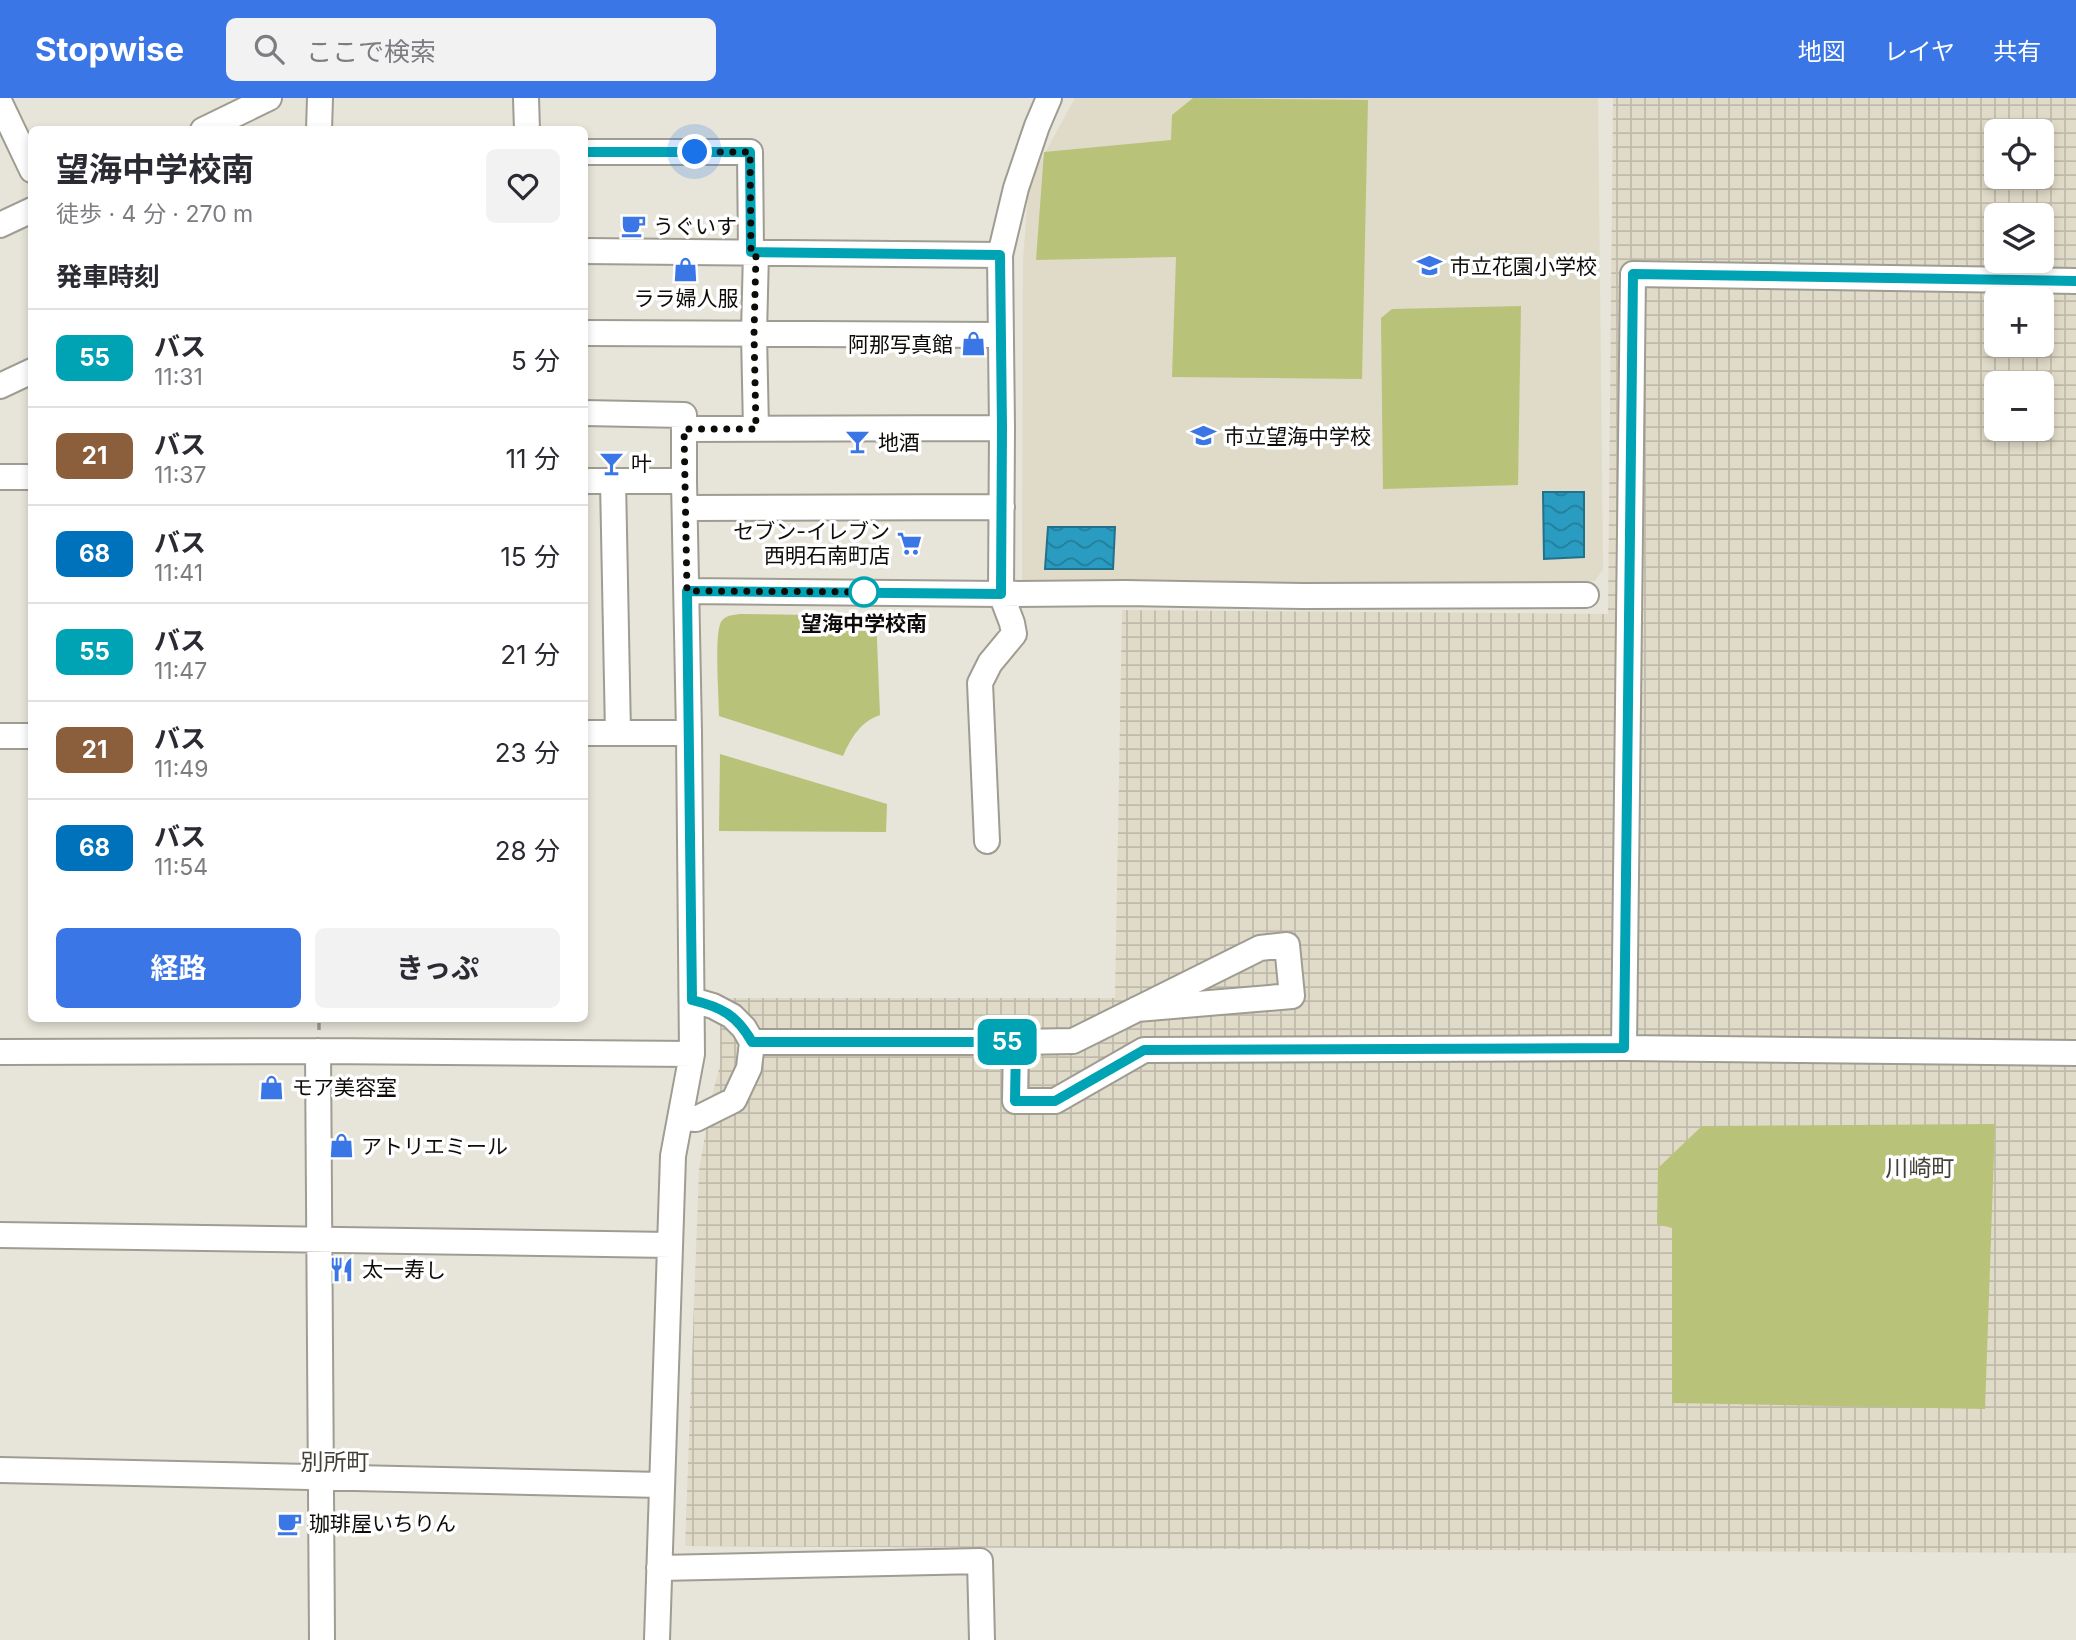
<!DOCTYPE html>
<html lang="ja">
<head>
<meta charset="utf-8">
<style>
  :root { --surface:#fff; --page:#f2f2f3; --text:#2b2b33; --muted:#7c7c81; --line:#e1e1e2; --accent:#3b76e6 }
  body { margin:0; font-family:Inter,"Noto Sans JP",sans-serif; background:var(--page); color:var(--text); height:100vh; display:flex; flex-direction:column; font-size:26px; white-space:nowrap }
  * { box-sizing:border-box; margin:0 }
  p { font-size:23px; color:var(--muted) }
  .icon { flex:none; width:38px; height:38px; fill:none; stroke:currentColor; stroke-width:2; stroke-linecap:round; stroke-linejoin:round }
  .map { position:relative; flex:1; overflow:hidden }
  .details { position:absolute; left:28px; top:28px; width:560px; height:896px; display:flex; flex-direction:column; background:var(--surface); border-radius:10px; box-shadow:0 4px 10px #0003 }
  .details>* { flex:none }
  .badge { padding:0 14px; border-radius:10px; font-size:24px; line-height:46px }
  .fabs { position:absolute; left:1984px; top:21px; display:grid; gap:14px }
  .fabs a { display:grid; place-items:center; width:70px; height:70px; border-radius:10px; background:var(--surface); box-shadow:0 4px 10px #0003; font-size:35px }
  .you { position:absolute; width:35px; height:35px; margin:-18px; border:5px solid #fff; border-radius:50%; background:#1a73e8; box-shadow:0 0 0 10px #1a73e833 }
  .map>.badge { position:absolute; translate:-50% -50%; box-shadow:0 0 0 4px #fff }
  h2 { padding:0 28px; font-size:26px; line-height:63px }
  .round { display:grid; place-items:center; flex:none; width:74px; height:74px; border-radius:10px; background:var(--page) }
  .overview { display:flex; align-items:center; justify-content:space-between; height:119px; padding:0 28px }
  h1 { font-size:33px; font-weight:700; line-height:52px }
  .cta { display:flex; gap:14px; margin-top:auto; padding:14px 28px }
  .cta a { flex:1; height:80px; border-radius:10px; background:var(--accent); color:#fff; font-size:28px; font-weight:700; line-height:80px; text-align:center }
  .cta a+a { background:var(--page); color:var(--text) }
  ul { padding:0; list-style:none }
  li { display:flex; align-items:center; gap:21px; height:98px; padding:0 28px; border-top:2px solid var(--line) }
  li div { flex:1 }
  li b { display:block; font-size:26px }
  li em { font-style:normal }
  li .badge { min-width:77px; font-weight:700; text-align:center }
  header { display:flex; align-items:center; gap:42px; box-sizing:border-box; height:98px; padding:0 35px; background:var(--accent); color:#fff }
  header strong { font-size:33px }
  nav { display:flex; gap:38px; margin-inline-start:auto; font-size:24px }
  .search { width:490px; height:63px; background:var(--page); display:flex; align-items:center; gap:18px; box-sizing:border-box; padding:0 24px; border-radius:10px; color:var(--muted); font-size:26px }
  .map>svg:first-child { display:block }
</style>
</head>
<body>
<header>
<strong>Stopwise</strong>
<div class="search"><svg class="icon" aria-label="search" viewBox="0 0 24 24"><circle cx="10" cy="10" r="6"/><path d="M15 15l6 6"/></svg>ここで検索</div>
<nav><a>地図</a><a>レイヤ</a><a>共有</a></nav>
</header>
<div class="map">
<svg width="2076" height="1542" viewBox="0 0 2076 1542">
  <defs>
    <pattern id="industrial-grid" width="8" height="8" patternUnits="userSpaceOnUse" patternTransform="scale(1.75)"><rect width="8" height="8" fill="#e0dac8"/><path d="M0 4h8M4 0v8" fill="none" stroke="#bfbaaa"/></pattern>
    <pattern id="water-waves" width="16" height="10" patternUnits="userSpaceOnUse" patternTransform="scale(1.75)"><rect width="16" height="10" fill="#2a9cc1"/><path d="M0 5q4-4 8 0t8 0" fill="none" stroke="#227e9b"/></pattern>
  </defs>
  <rect width="100%" height="100%" fill="#e7e4d9"/>
  <path fill="#e0dac8" d="M1075,0H1598L1603,471L1595,483L1361,487L1022,486L1023,162L1029,84Z"/>
  <path fill="url(#industrial-grid)" fill-rule="evenodd" d="M1613,0H2076V1455L685,1448L699,1072L712,998L720,967V900H1115L1122,512L1608,516ZM1997,33H2042V79H1997ZM1997,117H2042V163H1997ZM1997,201H2042V247H1997ZM1997,285H2042V331H1997Z"/>
  <path fill="#b9c279" d="M1193,0L1368,2L1362,281L1172,279L1176,159L1036,162L1044,54L1171,42L1172,17Z
    M1521,208L1518,387L1383,391L1381,220L1392,211Z
    M741,516L876,518L880,617C860,624 851,640 843,658L719,618C719,600 714,536 721,524C725,517 733,517 741,516Z
    M720,656L887,706L886,734L719,733Z
    M1995,1026L1985,1311L1672,1305V1130L1657,1126L1658,1070L1702,1028Z"/>
  <path fill="url(#water-waves)" stroke="#22718a" stroke-width="2" d="M1543,394H1584V459L1544,461Z
    M1048,429H1115L1113,471H1045Z"/>
  <g fill="none" stroke-linecap="round" stroke-linejoin="round">
    <defs>
      <path id="minor" d="M526,0L527,32
        M0,5L32,72
        M203,32L269,0
        M319,32L320,0
        M584,54H750L751,154
        M0,127L32,112
        M584,153L1000,157
        M584,235L1001,237
        M0,288L32,273
        M584,315L684,317V383
        M684,331L1002,330
        M756,331L754,236L756,154
        M0,379H32
        M584,383H684L689,635L692,956L673,1058L657,1542
        M613,383L618,635
        M685,410L1002,409
        M687,493L1001,496L1125,495L1304,498L1586,497
        M584,635H689
        M0,638H32
        M987,743L980,585L990,565L1014,536L1012,525L1001,496L1002,330L1000,157L1016,90L1037,28L1049,0
        M752,944H1016L1015,1003H1055L1144,952L1624,950L2076,955
        M1016,944L1073,943L1260,850L1287,847L1292,898L1137,911
        M1624,950L1633,176L2076,183
        M318,953L322,1542
        M0,954L318,953L692,956
        M680,1020L696,1021L734,1002L749,970L752,944L744,930L732,918L713,908L692,902
        M0,1137L670,1147
        M0,1372L661,1387
        M659,1470L980,1463L982,1542"/>
    </defs>
    <use href="#minor" stroke="#9f9c92" stroke-width="28"/>
    <path stroke="#9d9a92" stroke-width="3.5" stroke-dasharray="7 3.5" stroke-linecap="butt" d="M319,932V920"/>
    <use href="#minor" stroke="#fff" stroke-width="24"/>
  </g>
  <g fill="none" stroke-linecap="round" stroke-linejoin="round">
    <defs>
      <path id="line" d="M584,54H750L751,154L1000,157L1002,330L1001,496L687,493L692,902C721,909 737,917 752,944H1016L1015,1003H1055L1144,952L1624,950L1633,176L2076,183"/>
    </defs>
    <use href="#line" stroke="#fff" stroke-width="16"/>
    <use href="#line" stroke="#00a3b4" stroke-width="10"/>
    <path stroke="#0e0c09" stroke-width="7" stroke-dasharray="0 12.6" d="M695,54H750L751,154L756,155L754,236L756,331H684L687,493L870,494H864"/>
  </g>
  <defs>
    <symbol id="cafe-bare" viewBox="-9 -9 18 18"><path d="M-5.5-4.5H6V0H3Q3 3.5 0 3.5H-2.5Q-5.5 3.5-5.5 0ZM3-3.2v2h1.7v-2ZM-6 4.5H4V6H-6Z" fill="#3b76e6" stroke="#fff" stroke-width="2.5" paint-order="stroke"/></symbol>
    <symbol id="school-bare" viewBox="-9 -9 18 18"><path d="M0-5L7-2L0 1L-7-2ZM-4 1L0 2.5L4 1V4Q0 6-4 4Z" fill="#3b76e6" stroke="#fff" stroke-width="2.5" paint-order="stroke"/></symbol>
    <symbol id="shop-bare" viewBox="-9 -9 18 18"><path d="M-5-2.5h2.3a2.7 3.5 0 0 1 5.4 0H5L5.5 6h-11ZM-1.5-2.5h3a1.5 2.3 0 0 0-3 0Z" fill="#3b76e6" stroke="#fff" stroke-width="2.5" paint-order="stroke"/></symbol>
    <symbol id="bar-bare" viewBox="-9 -9 18 18"><path d="M-6-5H6L.8 .8V4.5H3.5V6h-7V4.5H-.8V.8Z" fill="#3b76e6" stroke="#fff" stroke-width="2.5" paint-order="stroke"/></symbol>
    <symbol id="supermarket-bare" viewBox="-9 -9 18 18"><path d="M-6-5.5h2.5l.6 2H6L4.5 2H-2.5L-4.4-4H-6ZM-1.5 3.2a1.3 1.3 0 1 0 .1 0ZM3 3.2a1.3 1.3 0 1 0 .1 0Z" fill="#3b76e6" stroke="#fff" stroke-width="2.5" paint-order="stroke"/></symbol>
    <symbol id="restaurant-bare" viewBox="-9 -9 18 18"><path d="M-5-6h1v4h1v-4h1v4h1v-4h1v5L-1.5 .5V6h-2V.5L-5-1ZM5-6V6H3V1.5H1.5Q1.5-4 5-6Z" fill="#3b76e6" stroke="#fff" stroke-width="2.5" paint-order="stroke"/></symbol>
  </defs>
  <g fill-rule="evenodd">
    <use href="#cafe-bare" x="616" y="110" width="35" height="35"/>
    <use href="#school-bare" x="1412" y="150" width="35" height="35"/>
    <use href="#shop-bare" x="668" y="154" width="35" height="35"/>
    <use href="#shop-bare" x="956" y="228" width="35" height="35"/>
    <use href="#school-bare" x="1186" y="320" width="35" height="35"/>
    <use href="#bar-bare" x="840" y="326" width="35" height="35"/>
    <use href="#bar-bare" x="594" y="348" width="35" height="35"/>
    <use href="#supermarket-bare" x="892" y="428" width="35" height="35"/>
    <use href="#shop-bare" x="254" y="972" width="35" height="35"/>
    <use href="#shop-bare" x="324" y="1030" width="35" height="35"/>
    <use href="#restaurant-bare" x="324" y="1154" width="35" height="35"/>
    <use href="#cafe-bare" x="272" y="1408" width="35" height="35"/>
  </g>
  <circle fill="#fff" stroke="#00a3b4" stroke-width="3.5" cx="864" cy="494" r="14"/>
  <g text-anchor="middle" dominant-baseline="central" stroke-width="7" stroke-linejoin="round" paint-order="stroke">
    <g font-size="21" fill="#0e0c09" stroke="#fff" text-anchor="start">
      <text x="653" y="128">うぐいす</text>
      <text x="1450" y="168">市立花園小学校</text>
      <text x="686" y="200" text-anchor="middle">ララ婦人服</text>
      <text x="953" y="246" text-anchor="end">阿那写真館</text>
      <text x="1224" y="338">市立望海中学校</text>
      <text x="878" y="344">地酒</text>
      <text x="631" y="365">叶</text>
      <text x="890" y="433" text-anchor="end">セブン-イレブン<tspan x="890" dy="24">西明石南町店</tspan></text>
      <text x="292" y="989">モア美容室</text>
      <text x="361" y="1048">アトリエミール</text>
      <text x="362" y="1171">太一寿し</text>
      <text x="309" y="1425">珈琲屋いちりん</text>
    </g>
    <g font-size="21" font-weight="bold" fill="#0e0c09" stroke="#fff">
      <text x="864" y="525">望海中学校南</text>
    </g>
    <g font-size="23" fill="#434138" stroke="#fff">
      <text x="1920" y="1070">川崎町</text>
      <text x="335" y="1364">別所町</text>
    </g>
  </g>
</svg>
<div class="fabs">
<a><svg class="icon" aria-label="locate" viewBox="0 0 24 24"><circle cx="12" cy="12" r="6"/><path d="M12 2v4M12 18v4M2 12h4M18 12h4"/></svg></a>
<a><svg class="icon" aria-label="layers" viewBox="0 0 24 24"><path d="M12 4l9 5-9 5-9-5zM3 14l9 5 9-5"/></svg></a>
<a>+</a>
<a>−</a>
</div>
<div class="you" style="left:695px;top:54px"></div>
<b class="badge" style="left:1007px;top:944px;background:#00a3b4;color:#fff">55</b>
<section class="details">
<div class="overview"><div><h1>望海中学校南</h1><p>徒歩 · 4 分 · 270 m</p></div><a class="round"><svg class="icon" aria-label="heart" viewBox="0 0 24 24"><path d="M12 20l-8-8c-3-5 5-10 8-4 3-6 11-1 8 4z"/></svg></a></div>
<h2>発車時刻</h2>
<ul>
<li><span class="badge" style="background:#00a3b4;color:#fff">55</span><div><b>バス</b><p>11:31</p></div><em>5 分</em></li>
<li><span class="badge" style="background:#8b5e3c;color:#fff">21</span><div><b>バス</b><p>11:37</p></div><em>11 分</em></li>
<li><span class="badge" style="background:#0072bc;color:#fff">68</span><div><b>バス</b><p>11:41</p></div><em>15 分</em></li>
<li><span class="badge" style="background:#00a3b4;color:#fff">55</span><div><b>バス</b><p>11:47</p></div><em>21 分</em></li>
<li><span class="badge" style="background:#8b5e3c;color:#fff">21</span><div><b>バス</b><p>11:49</p></div><em>23 分</em></li>
<li><span class="badge" style="background:#0072bc;color:#fff">68</span><div><b>バス</b><p>11:54</p></div><em>28 分</em></li>
</ul>
<div class="cta"><a>経路</a><a>きっぷ</a></div>
</section>
</div>
</body>
</html>
